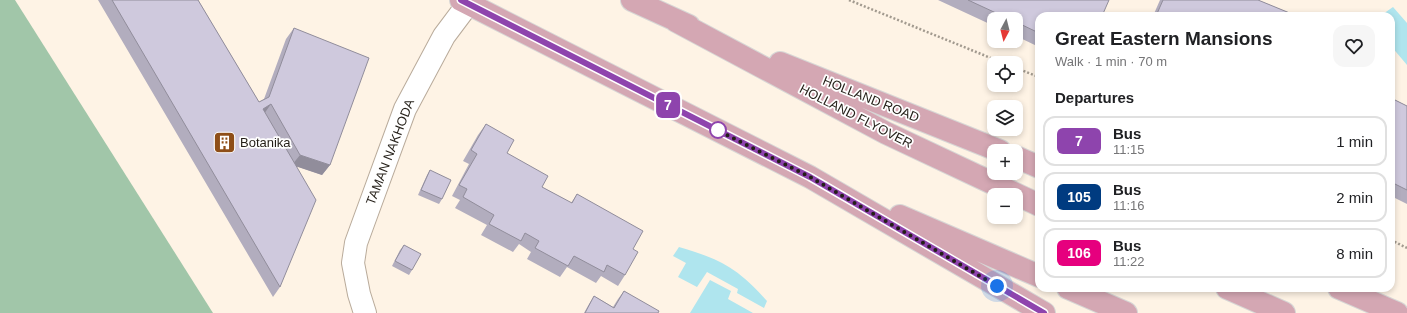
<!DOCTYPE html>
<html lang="en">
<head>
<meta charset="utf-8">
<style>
  :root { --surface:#fff; --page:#f6f6f6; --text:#202124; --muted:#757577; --line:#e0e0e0 }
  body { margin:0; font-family:Arial,sans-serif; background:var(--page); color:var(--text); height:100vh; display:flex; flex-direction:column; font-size:15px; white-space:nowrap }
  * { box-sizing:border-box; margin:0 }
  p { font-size:13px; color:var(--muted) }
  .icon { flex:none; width:22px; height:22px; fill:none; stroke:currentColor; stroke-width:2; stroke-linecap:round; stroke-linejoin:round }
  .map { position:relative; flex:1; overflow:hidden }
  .panel { position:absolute; left:1035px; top:12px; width:360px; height:280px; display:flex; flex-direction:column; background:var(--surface); border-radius:12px; box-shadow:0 2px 6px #0003 }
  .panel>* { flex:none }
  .badge { padding:0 8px; border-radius:6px; font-size:14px; line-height:26px }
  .needle { width:26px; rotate:187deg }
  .tools { position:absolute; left:987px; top:12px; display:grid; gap:8px }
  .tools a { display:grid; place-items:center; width:36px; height:36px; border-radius:8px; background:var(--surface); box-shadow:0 2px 6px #0003; font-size:20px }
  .you { position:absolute; width:20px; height:20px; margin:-10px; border:3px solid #fff; border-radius:50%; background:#1a73e8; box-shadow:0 0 0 6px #1a73e833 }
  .map>.badge { position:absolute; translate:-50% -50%; box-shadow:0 0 0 2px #fff }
  h2 { padding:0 20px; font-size:15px; line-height:36px }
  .round { display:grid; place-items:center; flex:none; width:42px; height:42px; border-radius:12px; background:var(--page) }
  .head { display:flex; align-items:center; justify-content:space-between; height:68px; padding:0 20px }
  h1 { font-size:19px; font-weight:700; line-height:30px }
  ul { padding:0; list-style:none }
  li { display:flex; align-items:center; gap:12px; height:50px; margin:0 8px 6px; padding:0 12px; border:2px solid var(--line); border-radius:12px }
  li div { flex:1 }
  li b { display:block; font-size:15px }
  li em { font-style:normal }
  li .badge { min-width:44px; font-weight:700; text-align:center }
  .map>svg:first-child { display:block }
</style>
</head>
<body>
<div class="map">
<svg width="1407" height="313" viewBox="0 0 1407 313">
  <rect width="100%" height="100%" fill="#fef3e5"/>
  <path fill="#a1c6a9" d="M0,0H15L213,313H0Z"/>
  <path fill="#afe5ee" d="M1393,7L1407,23V65L1391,46V16H1380Z
    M679,247C720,259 738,268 767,301L764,308L737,293L738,289L707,272L697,287L678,277L686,263L673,256Z
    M710,280L731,291L728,299L753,313H690Z"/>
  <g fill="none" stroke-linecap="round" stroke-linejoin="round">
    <defs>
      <path id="street" d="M365,313L359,294L353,263L356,243L364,221L405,109L444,36L468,4"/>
      <path id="primary" d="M461,0L810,177L1044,313
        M632,0L689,26
        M676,21L886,133L1039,205
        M780,63L1000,151
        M1016,157L1039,167
        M900,216L1039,276
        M1068,288L1126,313
        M1227,288L1284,313
        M1339,288L1397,313"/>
    </defs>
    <use href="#street" stroke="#b9ab9b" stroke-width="24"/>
    <use href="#primary" stroke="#d7d6d5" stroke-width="24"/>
    <path stroke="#a29a8f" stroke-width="2.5" stroke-dasharray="2 2" stroke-linecap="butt" d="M849,0L1003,63
      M1016,68L1039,77
      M1391,240L1407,248"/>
    <use href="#street" stroke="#fff" stroke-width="22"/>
    <use href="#primary" stroke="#d4a7b3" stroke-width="22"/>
  </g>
  <path fill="#b2adbe" d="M98,0H198L259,102L264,99L286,39L294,28L330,165L322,175L296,166L280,287L273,297Z
    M938,0H1109L1039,16V47L1016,36V19H994V26Z
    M1160,0H1258L1297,16H1153Z
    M1391,98L1407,106V204L1391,196Z
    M486,124L507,153L542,187L571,203L577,194L633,249L625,275L618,286L601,276L596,283L567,267L560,277L527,259L531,252L519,244L513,252L481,235L487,225L455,208L460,200L452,196L469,164L463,161L478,135Z
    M430,170L442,199L439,204L418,195L427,175Z
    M404,245L412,270L409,275L392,266L400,250Z
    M624,291L658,313H584L589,304L594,296L613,307L618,299Z"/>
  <path fill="#918d9b" d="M271,104L264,114L263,109Z
    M300,155L330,165L322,175L292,165Z"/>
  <path fill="#cfc9dd" stroke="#918d9b" d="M112,0H198L259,102L269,97L294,28L369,58L330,165L300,155L271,104L263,109L316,200L280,287Z
    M968,0H1109L1102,16H1039V33L1016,22V19H1009Z
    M1163,0H1258L1297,16H1156Z
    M1391,98L1407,106V190L1391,182Z
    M486,124L514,140L507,153L548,176L542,187L572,203L577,194L643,231L633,249L638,252L625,275L607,265L604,272L574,256L568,266L535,248L539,241L525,233L521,241L489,224L494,215L463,197L467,189L459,185L477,154L471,150Z
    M430,170L451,180L442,199L421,190Z
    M404,245L421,254L412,270L395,261Z
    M624,291L659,311L658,313H585L594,296L614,308Z"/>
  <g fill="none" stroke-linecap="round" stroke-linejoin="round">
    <defs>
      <path id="line" d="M461,0L810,177L1044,313"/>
    </defs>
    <use href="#line" stroke="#fff" stroke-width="9"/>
    <use href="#line" stroke="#8e44ad" stroke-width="6"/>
    <path stroke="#231e17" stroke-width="4" stroke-dasharray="0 7.2" d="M718,130L713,128L810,177L997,286"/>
  </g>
  <defs>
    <symbol id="building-square" viewBox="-11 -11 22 22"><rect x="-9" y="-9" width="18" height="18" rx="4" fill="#8e4e18" stroke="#fff"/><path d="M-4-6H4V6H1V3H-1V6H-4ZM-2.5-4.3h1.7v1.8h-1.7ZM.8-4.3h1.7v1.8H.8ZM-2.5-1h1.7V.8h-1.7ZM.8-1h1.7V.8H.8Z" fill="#fff"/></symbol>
  </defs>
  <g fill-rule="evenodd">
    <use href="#building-square" x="212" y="130" width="25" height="25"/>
  </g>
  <circle fill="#fff" stroke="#8e44ad" stroke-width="2" cx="718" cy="130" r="8"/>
  <g text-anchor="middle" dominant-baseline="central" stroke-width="3.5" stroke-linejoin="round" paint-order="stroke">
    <g font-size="13" fill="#231e17" stroke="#fff">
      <text transform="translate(871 99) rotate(22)">HOLLAND ROAD</text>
      <text transform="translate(856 116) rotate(27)">HOLLAND FLYOVER</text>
      <text transform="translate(390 152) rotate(-69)">TAMAN NAKHODA</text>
    </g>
    <g font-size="13" fill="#231e17" stroke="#fff" text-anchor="start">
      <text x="240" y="142">Botanika</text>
    </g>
  </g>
</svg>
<div class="tools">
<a><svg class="needle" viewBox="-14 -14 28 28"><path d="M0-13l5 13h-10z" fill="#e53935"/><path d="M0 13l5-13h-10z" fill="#757577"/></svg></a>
<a><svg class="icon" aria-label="locate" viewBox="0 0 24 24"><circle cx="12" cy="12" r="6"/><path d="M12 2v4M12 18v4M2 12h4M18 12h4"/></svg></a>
<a><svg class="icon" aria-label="layers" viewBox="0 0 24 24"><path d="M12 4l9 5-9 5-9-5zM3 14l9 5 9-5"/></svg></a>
<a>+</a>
<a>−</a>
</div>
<div class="you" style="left:997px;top:286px"></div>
<b class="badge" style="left:668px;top:105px;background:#8e44ad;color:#fff">7</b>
<section class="panel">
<div class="head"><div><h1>Great Eastern Mansions</h1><p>Walk · 1 min · 70 m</p></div><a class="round"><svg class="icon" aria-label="heart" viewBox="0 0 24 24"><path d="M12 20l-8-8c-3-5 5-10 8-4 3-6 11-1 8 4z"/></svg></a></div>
<h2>Departures</h2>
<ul>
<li><span class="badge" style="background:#8e44ad;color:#fff">7</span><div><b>Bus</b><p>11:15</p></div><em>1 min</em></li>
<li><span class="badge" style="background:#003b80;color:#fff">105</span><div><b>Bus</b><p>11:16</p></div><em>2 min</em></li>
<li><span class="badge" style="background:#e6007e;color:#fff">106</span><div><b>Bus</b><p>11:22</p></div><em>8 min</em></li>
</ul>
</section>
</div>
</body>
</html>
